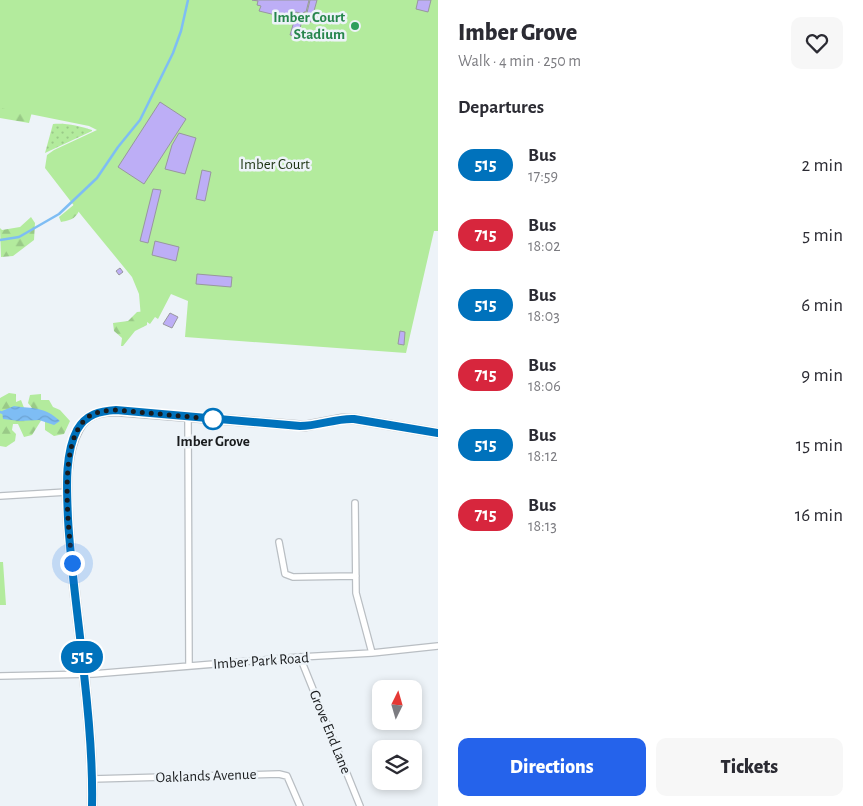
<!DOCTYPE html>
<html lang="en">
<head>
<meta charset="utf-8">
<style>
  :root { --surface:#fff; --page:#f7f7f7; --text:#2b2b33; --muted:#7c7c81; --accent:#2563eb }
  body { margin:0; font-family:"Alegreya Sans",sans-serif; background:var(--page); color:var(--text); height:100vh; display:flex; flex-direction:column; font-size:19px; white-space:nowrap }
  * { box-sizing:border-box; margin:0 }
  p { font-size:16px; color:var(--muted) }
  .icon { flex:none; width:28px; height:28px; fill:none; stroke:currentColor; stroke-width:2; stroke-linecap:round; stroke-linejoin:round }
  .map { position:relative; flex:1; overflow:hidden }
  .side { display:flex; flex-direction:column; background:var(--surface); width:425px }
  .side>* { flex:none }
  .badge { padding:0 10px; border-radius:16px; font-size:18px; line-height:32px }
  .needle { width:32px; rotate:5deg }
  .tools { position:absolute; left:372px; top:680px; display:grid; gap:10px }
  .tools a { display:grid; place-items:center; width:50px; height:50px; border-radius:10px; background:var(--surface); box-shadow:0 2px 8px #0003; font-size:25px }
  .you { position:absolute; width:25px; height:25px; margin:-12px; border:4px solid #fff; border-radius:50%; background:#1a73e8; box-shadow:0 0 0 8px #1a73e833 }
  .map>.badge { position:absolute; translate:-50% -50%; box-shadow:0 0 0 2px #fff }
  h2 { padding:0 20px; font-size:19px; line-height:45px }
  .round { display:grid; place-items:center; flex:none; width:52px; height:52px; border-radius:10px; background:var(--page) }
  .head { display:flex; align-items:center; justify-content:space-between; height:85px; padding:0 20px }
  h1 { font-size:24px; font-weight:800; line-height:38px }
  .primary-button { display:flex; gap:10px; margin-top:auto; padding:10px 20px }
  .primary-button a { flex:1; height:58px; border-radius:10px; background:var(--accent); color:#fff; font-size:20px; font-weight:800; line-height:58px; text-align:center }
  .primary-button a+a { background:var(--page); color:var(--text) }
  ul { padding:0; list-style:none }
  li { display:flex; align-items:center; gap:15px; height:70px; padding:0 20px }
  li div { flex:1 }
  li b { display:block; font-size:19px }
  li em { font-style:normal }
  li .badge { min-width:55px; font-weight:700; text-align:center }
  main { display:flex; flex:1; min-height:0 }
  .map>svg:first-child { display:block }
</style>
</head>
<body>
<main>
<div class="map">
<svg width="438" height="806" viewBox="0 0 438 806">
  <defs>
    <pattern id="grass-dots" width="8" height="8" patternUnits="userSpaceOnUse" patternTransform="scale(1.25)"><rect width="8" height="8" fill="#b3eb9d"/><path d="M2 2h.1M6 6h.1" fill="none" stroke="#99c987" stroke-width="1.8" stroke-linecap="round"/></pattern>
    <pattern id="forest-firs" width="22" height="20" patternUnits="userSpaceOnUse" patternTransform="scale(1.25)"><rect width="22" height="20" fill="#b3eb9d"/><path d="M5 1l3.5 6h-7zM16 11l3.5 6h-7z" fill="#99c987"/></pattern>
    <pattern id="water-waves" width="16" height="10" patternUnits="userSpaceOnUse" patternTransform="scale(1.25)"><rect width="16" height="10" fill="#7ebdf4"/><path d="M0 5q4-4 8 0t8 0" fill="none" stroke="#6ca2d1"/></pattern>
  </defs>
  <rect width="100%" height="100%" fill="#edf3f8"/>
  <path fill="url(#grass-dots)" d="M53,124C67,123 79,126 92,130V131L45,153Z"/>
  <path fill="url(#forest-firs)" d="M0,99L32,112L29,123L0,118Z
    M76,203L81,207C76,218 73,220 61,222L59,217Z
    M31,217L35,223L34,240L13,256L1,257L0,228L2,230L20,227Z
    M147,311V325L135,331L123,346H121L122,338L114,331L113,323L128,321L137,312Z
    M9,393L16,394V402L21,400L28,418L36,413L28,403L30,395L41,394V400H49L53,407L60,410L70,421L64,434L54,436L45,430V421L42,419L32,435L24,437L18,424H13L12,430L16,434L15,441L6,447L0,446V398Z"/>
  <path fill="#b3eb9d" d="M0,0H438V231H434L406,353L185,337L188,301L171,294L158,319L155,317L150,324L141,318L139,294L132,277L82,216L45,168L47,155L54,150L97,130L89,126L0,108Z
    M0,562H3L6,605H0Z"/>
  <path fill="url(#water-waves)" d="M14,406C33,409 44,406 60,421L54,425L39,420L20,421L3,419L2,411Z"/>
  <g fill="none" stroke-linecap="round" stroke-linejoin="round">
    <path stroke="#7ebdf4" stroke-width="2.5" d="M0,240L19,237L59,214L97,178L118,147L140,120L173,53L181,31L188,0
      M0,412L3,413"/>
  </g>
  <path fill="#bdaef6" stroke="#98979e" d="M252,0H309L306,12H304L303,14L296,12L295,15L289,14L288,18L259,11L261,6L257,5L258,1Z
    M310,0H317L311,22L305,21Z
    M418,0H431L428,12L416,9Z
    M295,18L302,20L298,37L290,35Z
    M160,102L186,119L144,184L118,167Z
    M179,133L196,138L185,174L165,169L172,145Z
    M202,170L211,172L205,201L196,199Z
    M153,189L161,190L148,243L140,241Z
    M155,241L179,247L176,261L152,255Z
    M120,268L123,272L119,275L116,271Z
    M197,274L232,277L231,287L196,284Z
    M170,313L178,317L172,328L163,324Z
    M400,331L405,332L404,345L398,344Z"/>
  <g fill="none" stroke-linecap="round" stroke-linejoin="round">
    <defs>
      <path id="minor" d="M188,417L189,666
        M0,496L67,492
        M355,503L356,593L372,653
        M279,542L285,574L293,577L356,576
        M300,657L360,806
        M0,676L93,674L300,657L372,653L438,646
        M92,779L279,774L287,776L300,806"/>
      <path id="secondary" d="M92,806C93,762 89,718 84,674C79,622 71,571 68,519C67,492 64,455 78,430C86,414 100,411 116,411L305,426L342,419H354L438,433"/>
    </defs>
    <use href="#minor" stroke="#b9bec3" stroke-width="8"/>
    <use href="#secondary" stroke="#b9bec3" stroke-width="11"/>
    <use href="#minor" stroke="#fff" stroke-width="5.5"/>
    <use href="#secondary" stroke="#fff" stroke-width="9"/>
  </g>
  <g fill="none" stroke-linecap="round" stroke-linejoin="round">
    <defs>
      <path id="line" d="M92,806C93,762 89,718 84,674C79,622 71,571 68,519C67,492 64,455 77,430C86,414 100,411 116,410L300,426C319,426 336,418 354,419L438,433"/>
    </defs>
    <use href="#line" stroke="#fff" stroke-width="11"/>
    <use href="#line" stroke="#0072bc" stroke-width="8"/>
    <path stroke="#191b1d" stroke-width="5" stroke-dasharray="0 9" d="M72,563C69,529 57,442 87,418C95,411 105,411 116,410L213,419"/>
  </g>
  <circle fill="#2e9e5b" stroke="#edf3f8" stroke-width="2" cx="355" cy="26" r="5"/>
  <circle fill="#fff" stroke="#0072bc" stroke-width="2.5" cx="213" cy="419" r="10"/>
  <g text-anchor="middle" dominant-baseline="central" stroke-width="5" stroke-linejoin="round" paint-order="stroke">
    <g font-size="15" font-weight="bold" fill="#27864d" stroke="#edf3f8" text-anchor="end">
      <text x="345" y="17">Imber Court<tspan x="345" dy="17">Stadium</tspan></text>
    </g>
    <g font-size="15" fill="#1c3311" stroke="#edf3f8">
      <text x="275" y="164">Imber Court</text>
    </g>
    <g font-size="15" font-weight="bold" fill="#191b1d" stroke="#edf3f8">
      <text x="213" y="441">Imber Grove</text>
    </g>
    <g font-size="15" fill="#191b1d" stroke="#edf3f8">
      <text transform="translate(261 661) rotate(-4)">Imber Park Road</text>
      <text transform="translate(330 732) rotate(68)">Grove End Lane</text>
      <text transform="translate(206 776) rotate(-2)">Oaklands Avenue</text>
    </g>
  </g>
</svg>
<div class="tools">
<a><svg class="needle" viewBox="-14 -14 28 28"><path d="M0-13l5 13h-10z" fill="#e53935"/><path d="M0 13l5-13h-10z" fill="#7c7c81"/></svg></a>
<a><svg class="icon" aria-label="layers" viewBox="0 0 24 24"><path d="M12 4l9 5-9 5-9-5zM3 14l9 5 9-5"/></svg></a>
</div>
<div class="you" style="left:72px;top:563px"></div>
<b class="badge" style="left:82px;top:657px;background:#0072bc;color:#fff">515</b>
</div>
<section class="side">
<div class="head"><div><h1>Imber Grove</h1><p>Walk · 4 min · 250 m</p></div><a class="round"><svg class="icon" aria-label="heart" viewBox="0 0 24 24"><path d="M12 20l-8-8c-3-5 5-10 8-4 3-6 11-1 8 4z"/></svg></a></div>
<h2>Departures</h2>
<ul>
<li><span class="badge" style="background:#0072bc;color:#fff">515</span><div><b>Bus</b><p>17:59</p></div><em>2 min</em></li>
<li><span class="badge" style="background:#d7263d;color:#fff">715</span><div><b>Bus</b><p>18:02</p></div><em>5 min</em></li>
<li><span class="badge" style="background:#0072bc;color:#fff">515</span><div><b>Bus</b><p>18:03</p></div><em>6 min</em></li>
<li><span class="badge" style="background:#d7263d;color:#fff">715</span><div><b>Bus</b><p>18:06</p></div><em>9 min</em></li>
<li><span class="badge" style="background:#0072bc;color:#fff">515</span><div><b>Bus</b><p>18:12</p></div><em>15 min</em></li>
<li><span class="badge" style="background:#d7263d;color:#fff">715</span><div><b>Bus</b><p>18:13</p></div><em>16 min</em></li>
</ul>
<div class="primary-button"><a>Directions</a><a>Tickets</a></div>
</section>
</main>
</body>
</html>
